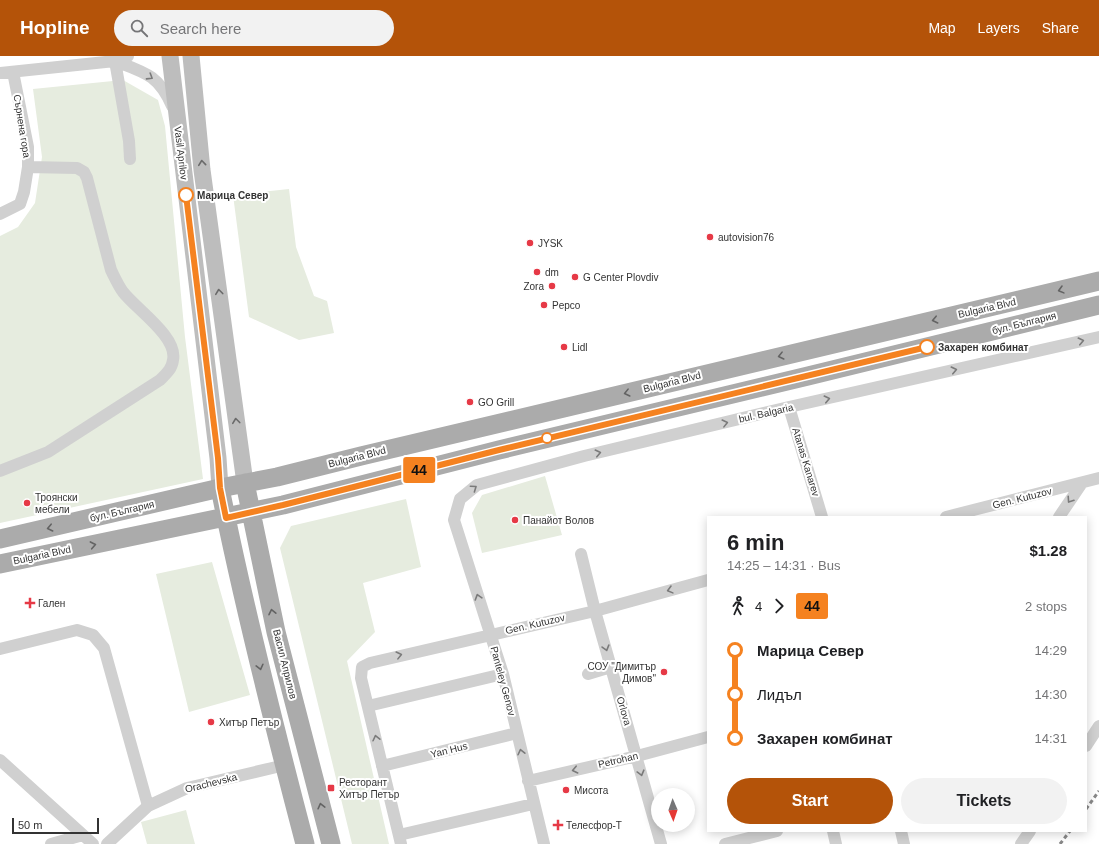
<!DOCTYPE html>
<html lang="en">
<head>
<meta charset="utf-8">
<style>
  :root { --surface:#fff; --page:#f2f2f2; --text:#202124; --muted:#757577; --accent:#b45309 }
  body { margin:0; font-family:Arial,sans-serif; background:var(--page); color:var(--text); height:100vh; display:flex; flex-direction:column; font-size:15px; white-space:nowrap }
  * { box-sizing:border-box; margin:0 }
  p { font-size:13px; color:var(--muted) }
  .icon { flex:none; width:22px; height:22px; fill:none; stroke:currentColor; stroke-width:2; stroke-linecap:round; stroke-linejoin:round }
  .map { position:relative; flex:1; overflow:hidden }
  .panel { position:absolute; left:707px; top:460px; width:380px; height:316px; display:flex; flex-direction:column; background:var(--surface); border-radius:0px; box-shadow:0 2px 10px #0003 }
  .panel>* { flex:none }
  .badge { padding:0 8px; border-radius:3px; font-size:14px; line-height:26px }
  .needle { width:26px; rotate:178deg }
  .buttons { position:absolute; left:651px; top:732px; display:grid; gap:8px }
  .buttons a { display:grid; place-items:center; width:44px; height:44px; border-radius:50%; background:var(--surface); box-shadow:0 2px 10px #0003; font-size:20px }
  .scale { position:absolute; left:12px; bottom:10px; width:87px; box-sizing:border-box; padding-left:4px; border:2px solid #333; border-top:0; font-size:11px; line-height:14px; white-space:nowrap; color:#333; -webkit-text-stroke:3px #fff; paint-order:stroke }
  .map>.badge { position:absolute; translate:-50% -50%; box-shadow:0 0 0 2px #fff }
  .legs { display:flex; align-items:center; gap:6px; height:44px; padding:0 20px; font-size:13px }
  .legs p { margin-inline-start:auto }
  .summary { display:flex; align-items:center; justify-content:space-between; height:68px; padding:0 20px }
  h1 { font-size:22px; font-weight:700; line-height:30px }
  .cta { display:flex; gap:8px; margin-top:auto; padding:8px 20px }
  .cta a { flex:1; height:46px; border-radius:24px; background:var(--accent); color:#fff; font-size:16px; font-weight:700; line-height:46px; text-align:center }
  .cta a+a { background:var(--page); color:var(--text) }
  ul { padding:0 20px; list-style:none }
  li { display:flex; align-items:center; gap:14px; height:44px; font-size:15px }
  li i { display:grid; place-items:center; width:6px; height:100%; margin:0 5px; background:currentColor }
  li i::after { content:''; width:10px; height:10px; margin:-5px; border:3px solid; border-radius:50%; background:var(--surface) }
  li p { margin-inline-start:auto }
  li:first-child i { background:linear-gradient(#0000 50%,currentColor 0) }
  li:last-child i { background:linear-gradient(currentColor 50%,#0000 0) }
  header { display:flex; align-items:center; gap:24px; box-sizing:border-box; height:56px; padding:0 20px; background:var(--accent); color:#fff }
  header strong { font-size:19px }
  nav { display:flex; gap:22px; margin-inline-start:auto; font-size:14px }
  .search { width:280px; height:36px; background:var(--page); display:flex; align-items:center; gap:10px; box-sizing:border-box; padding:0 14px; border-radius:22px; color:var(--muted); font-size:15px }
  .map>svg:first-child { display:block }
</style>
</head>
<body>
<header>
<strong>Hopline</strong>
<div class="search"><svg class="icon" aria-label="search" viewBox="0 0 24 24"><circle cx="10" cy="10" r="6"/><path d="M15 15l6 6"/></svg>Search here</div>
<nav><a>Map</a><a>Layers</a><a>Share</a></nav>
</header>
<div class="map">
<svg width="1099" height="788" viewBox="0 0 1099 788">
  <rect width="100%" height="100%" fill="#fff"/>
  <path fill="#e6ecdf" d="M123,24L158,44L165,70L185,281L203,423L0,467V180L18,171L35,147L42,101L33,33Z
    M289,133L296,191L314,240L327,245L334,277L299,284L249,261L233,139Z
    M545,420L562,479L482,497L472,457L482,439Z
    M406,443L421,511L363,527L375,576L347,605L389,788H352L280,492L291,470Z
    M212,506L250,639L189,656L156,518Z
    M186,754L195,788H147L141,766Z"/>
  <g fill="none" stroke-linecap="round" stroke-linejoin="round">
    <path stroke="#d0d0d0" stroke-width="12" d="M115,5L129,85L130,103
      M115,5C144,16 159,19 172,50
      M0,17L115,5L128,0
      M0,158L20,148L24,136L28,111V91L13,16
      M789,351L822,461
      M0,415L48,396L160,324C166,318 172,313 173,304C178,281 136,253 123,236C118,229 115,222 111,214L87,122L84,116L77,112L28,111
      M946,461L1099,422
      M1059,461L1082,427
      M581,498L595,555L661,788
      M0,593L77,574L93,579L104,592L148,750
      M588,618L611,611
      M368,650L503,618
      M1086,690L1099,670
      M0,704L93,788
      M382,710L517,677
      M528,725L637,700L708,681
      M833,775L836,788
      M901,775L904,788
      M399,779L533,748
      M51,788L83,779
      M107,788L148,750L187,732L285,709
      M401,788L361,622L362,611L370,607L595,555L708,524
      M544,788L503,618L454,464L460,443L477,429L584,400L789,351L1099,281
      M725,788L777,775
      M1021,788L1030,775"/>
    <path stroke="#bdbdbd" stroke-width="17" d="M170,0L218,402L220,432
      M191,0L202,114L245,427"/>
    <path stroke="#ababab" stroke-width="19" d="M245,427L276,576L331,788
      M220,432C244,552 274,670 305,788
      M0,483L220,432L277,421L361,400L1099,225
      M0,508L283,449L499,394L808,320L1099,249"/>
    <path stroke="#888" stroke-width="3" stroke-dasharray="4 3" stroke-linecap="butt" d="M1086,753L1099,735
      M1060,788L1070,775"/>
  </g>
  <defs><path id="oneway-chevron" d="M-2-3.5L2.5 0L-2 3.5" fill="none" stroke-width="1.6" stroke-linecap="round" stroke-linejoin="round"/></defs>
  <g stroke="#7a7a7a">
    <use href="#oneway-chevron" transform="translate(150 21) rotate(32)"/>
    <use href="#oneway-chevron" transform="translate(1081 285) rotate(-13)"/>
    <use href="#oneway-chevron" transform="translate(954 314) rotate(-13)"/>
    <use href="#oneway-chevron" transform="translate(827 343) rotate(-13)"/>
    <use href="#oneway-chevron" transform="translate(725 367) rotate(-14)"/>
    <use href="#oneway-chevron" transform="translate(598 397) rotate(-13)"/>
    <use href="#oneway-chevron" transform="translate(474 432) rotate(-35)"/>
    <use href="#oneway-chevron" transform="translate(1070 444) rotate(124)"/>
    <use href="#oneway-chevron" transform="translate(670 534) rotate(165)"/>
    <use href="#oneway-chevron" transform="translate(478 541) rotate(-107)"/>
    <use href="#oneway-chevron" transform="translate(606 592) rotate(74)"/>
    <use href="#oneway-chevron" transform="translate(399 599) rotate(-14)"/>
    <use href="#oneway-chevron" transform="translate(376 682) rotate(-103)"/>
    <use href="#oneway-chevron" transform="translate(521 696) rotate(-103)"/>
    <use href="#oneway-chevron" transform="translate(575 714) rotate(167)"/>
    <use href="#oneway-chevron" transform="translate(641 717) rotate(75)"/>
  </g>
  <g stroke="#6a6a6a">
    <use href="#oneway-chevron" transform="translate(202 107) rotate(-96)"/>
    <use href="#oneway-chevron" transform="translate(219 236) rotate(-97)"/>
    <use href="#oneway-chevron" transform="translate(236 365) rotate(-97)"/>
  </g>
  <g stroke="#636363">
    <use href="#oneway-chevron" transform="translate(1061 234) rotate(165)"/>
    <use href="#oneway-chevron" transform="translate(935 264) rotate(167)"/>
    <use href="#oneway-chevron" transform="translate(781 300) rotate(166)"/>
    <use href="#oneway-chevron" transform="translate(627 337) rotate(166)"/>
    <use href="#oneway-chevron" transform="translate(50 472) rotate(167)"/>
    <use href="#oneway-chevron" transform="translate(93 489) rotate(-11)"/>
    <use href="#oneway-chevron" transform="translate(272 556) rotate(-102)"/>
    <use href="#oneway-chevron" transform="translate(260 611) rotate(76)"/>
    <use href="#oneway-chevron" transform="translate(321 750) rotate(-104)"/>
  </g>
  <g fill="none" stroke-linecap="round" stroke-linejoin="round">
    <defs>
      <path id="line-1" d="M186,139L218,402L220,432L226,462L283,449L499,394L927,291"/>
    </defs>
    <use href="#line-1" stroke="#fff" stroke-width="9"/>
    <use href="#line-1" stroke="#f58220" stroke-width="6"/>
  </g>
  <g fill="#fff" stroke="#f58220" stroke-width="2">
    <circle cx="186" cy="139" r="7"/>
    <circle cx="927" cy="291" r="7"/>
    <circle cx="547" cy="382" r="5"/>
  </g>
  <g fill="#e63946" stroke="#fff" stroke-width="1.5">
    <circle cx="710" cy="181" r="4"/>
    <circle cx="530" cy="187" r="4"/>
    <circle cx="537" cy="216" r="4"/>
    <circle cx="575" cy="221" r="4"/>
    <circle cx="552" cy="230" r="4"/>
    <circle cx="544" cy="249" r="4"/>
    <circle cx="564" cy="291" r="4"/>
    <circle cx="470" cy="346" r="4"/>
    <circle cx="27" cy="447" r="4"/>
    <circle cx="515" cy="464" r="4"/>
    <path d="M28 541h4v4h4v4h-4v4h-4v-4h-4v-4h4z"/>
    <circle cx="664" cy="616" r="4"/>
    <circle cx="211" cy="666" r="4"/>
    <rect x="327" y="728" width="8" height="8" rx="2"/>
    <circle cx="566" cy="734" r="4"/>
    <path d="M556 763h4v4h4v4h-4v4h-4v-4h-4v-4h4z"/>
  </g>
  <g text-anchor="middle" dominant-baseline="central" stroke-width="4" stroke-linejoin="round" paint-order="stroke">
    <g font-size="10" fill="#333" stroke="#fff">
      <text transform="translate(22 70) rotate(81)">Сърнена гора</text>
      <text transform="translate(181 97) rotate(83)">Vasil Aprilov</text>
      <text transform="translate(987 252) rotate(-13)">Bulgaria Blvd</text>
      <text transform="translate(1024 267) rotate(-14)">бул. България</text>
      <text transform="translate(672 326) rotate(-14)">Bulgaria Blvd</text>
      <text transform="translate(766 357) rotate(-13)">bul. Balgaria</text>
      <text transform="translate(357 401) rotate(-14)">Bulgaria Blvd</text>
      <text transform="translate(806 406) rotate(73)">Atanas Kanarev</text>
      <text transform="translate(1022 442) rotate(-14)">Gen. Kutuzov</text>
      <text transform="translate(122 455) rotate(-13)">бул. България</text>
      <text transform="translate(42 499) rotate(-12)">Bulgaria Blvd</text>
      <text transform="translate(535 568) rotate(-13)">Gen. Kutuzov</text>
      <text transform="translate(285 608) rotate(76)">Васил Априлов</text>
      <text transform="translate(503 625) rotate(75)">Panteley Genov</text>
      <text transform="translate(624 655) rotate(74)">Orlova</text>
      <text transform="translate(449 694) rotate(-14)">Yan Hus</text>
      <text transform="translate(618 704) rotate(-13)">Petrohan</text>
      <text transform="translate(211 727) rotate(-14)">Orachevska</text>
    </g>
    <g font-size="10" font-weight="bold" fill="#333" stroke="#fff" text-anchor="start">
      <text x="197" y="139">Марица Север</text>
      <text x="938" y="291">Захарен комбинат</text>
    </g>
    <g font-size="10" fill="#333" stroke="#fff" text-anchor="start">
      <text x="718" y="181">autovision76</text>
      <text x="538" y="187">JYSK</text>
      <text x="545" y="216">dm</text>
      <text x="583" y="221">G Center Plovdiv</text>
      <text x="544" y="230" text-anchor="end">Zora</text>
      <text x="552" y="249">Pepco</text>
      <text x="572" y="291">Lidl</text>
      <text x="478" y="346">GO Grill</text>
      <text x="35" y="441">Троянски<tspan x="35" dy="12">мебели</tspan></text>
      <text x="523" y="464">Панайот Волов</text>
      <text x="38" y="547">Гален</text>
      <text x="656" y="610" text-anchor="end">СОУ "Димитър<tspan x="656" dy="12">Димов"</tspan></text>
      <text x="219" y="666">Хитър Петър</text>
      <text x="339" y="726">Ресторант<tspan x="339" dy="12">Хитър Петър</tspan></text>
      <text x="574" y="734">Мисота</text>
      <text x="566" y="769">Телесфор-Т</text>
    </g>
  </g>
</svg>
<div class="buttons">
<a><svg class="needle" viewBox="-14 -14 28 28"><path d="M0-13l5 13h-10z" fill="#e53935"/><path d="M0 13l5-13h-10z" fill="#757577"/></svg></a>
</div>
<div class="scale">50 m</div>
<b class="badge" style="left:419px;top:414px;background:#f58220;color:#111">44</b>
<section class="panel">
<div class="summary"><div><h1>6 min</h1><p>14:25 – 14:31 · Bus</p></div><b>$1.28</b></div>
<div class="legs"><svg class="icon" aria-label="walk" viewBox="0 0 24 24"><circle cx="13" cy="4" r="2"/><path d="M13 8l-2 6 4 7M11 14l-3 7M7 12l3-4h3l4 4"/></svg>4<svg class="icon" aria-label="forward" viewBox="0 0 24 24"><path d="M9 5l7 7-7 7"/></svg><b class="badge" style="background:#f58220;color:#111">44</b><p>2 stops</p></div>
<ul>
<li><i style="color:#f58220"></i><b>Марица Север</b><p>14:29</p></li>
<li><i style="color:#f58220"></i><span>Лидъл</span><p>14:30</p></li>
<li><i style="color:#f58220"></i><b>Захарен комбинат</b><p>14:31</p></li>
</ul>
<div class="cta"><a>Start</a><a>Tickets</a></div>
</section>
</div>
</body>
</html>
